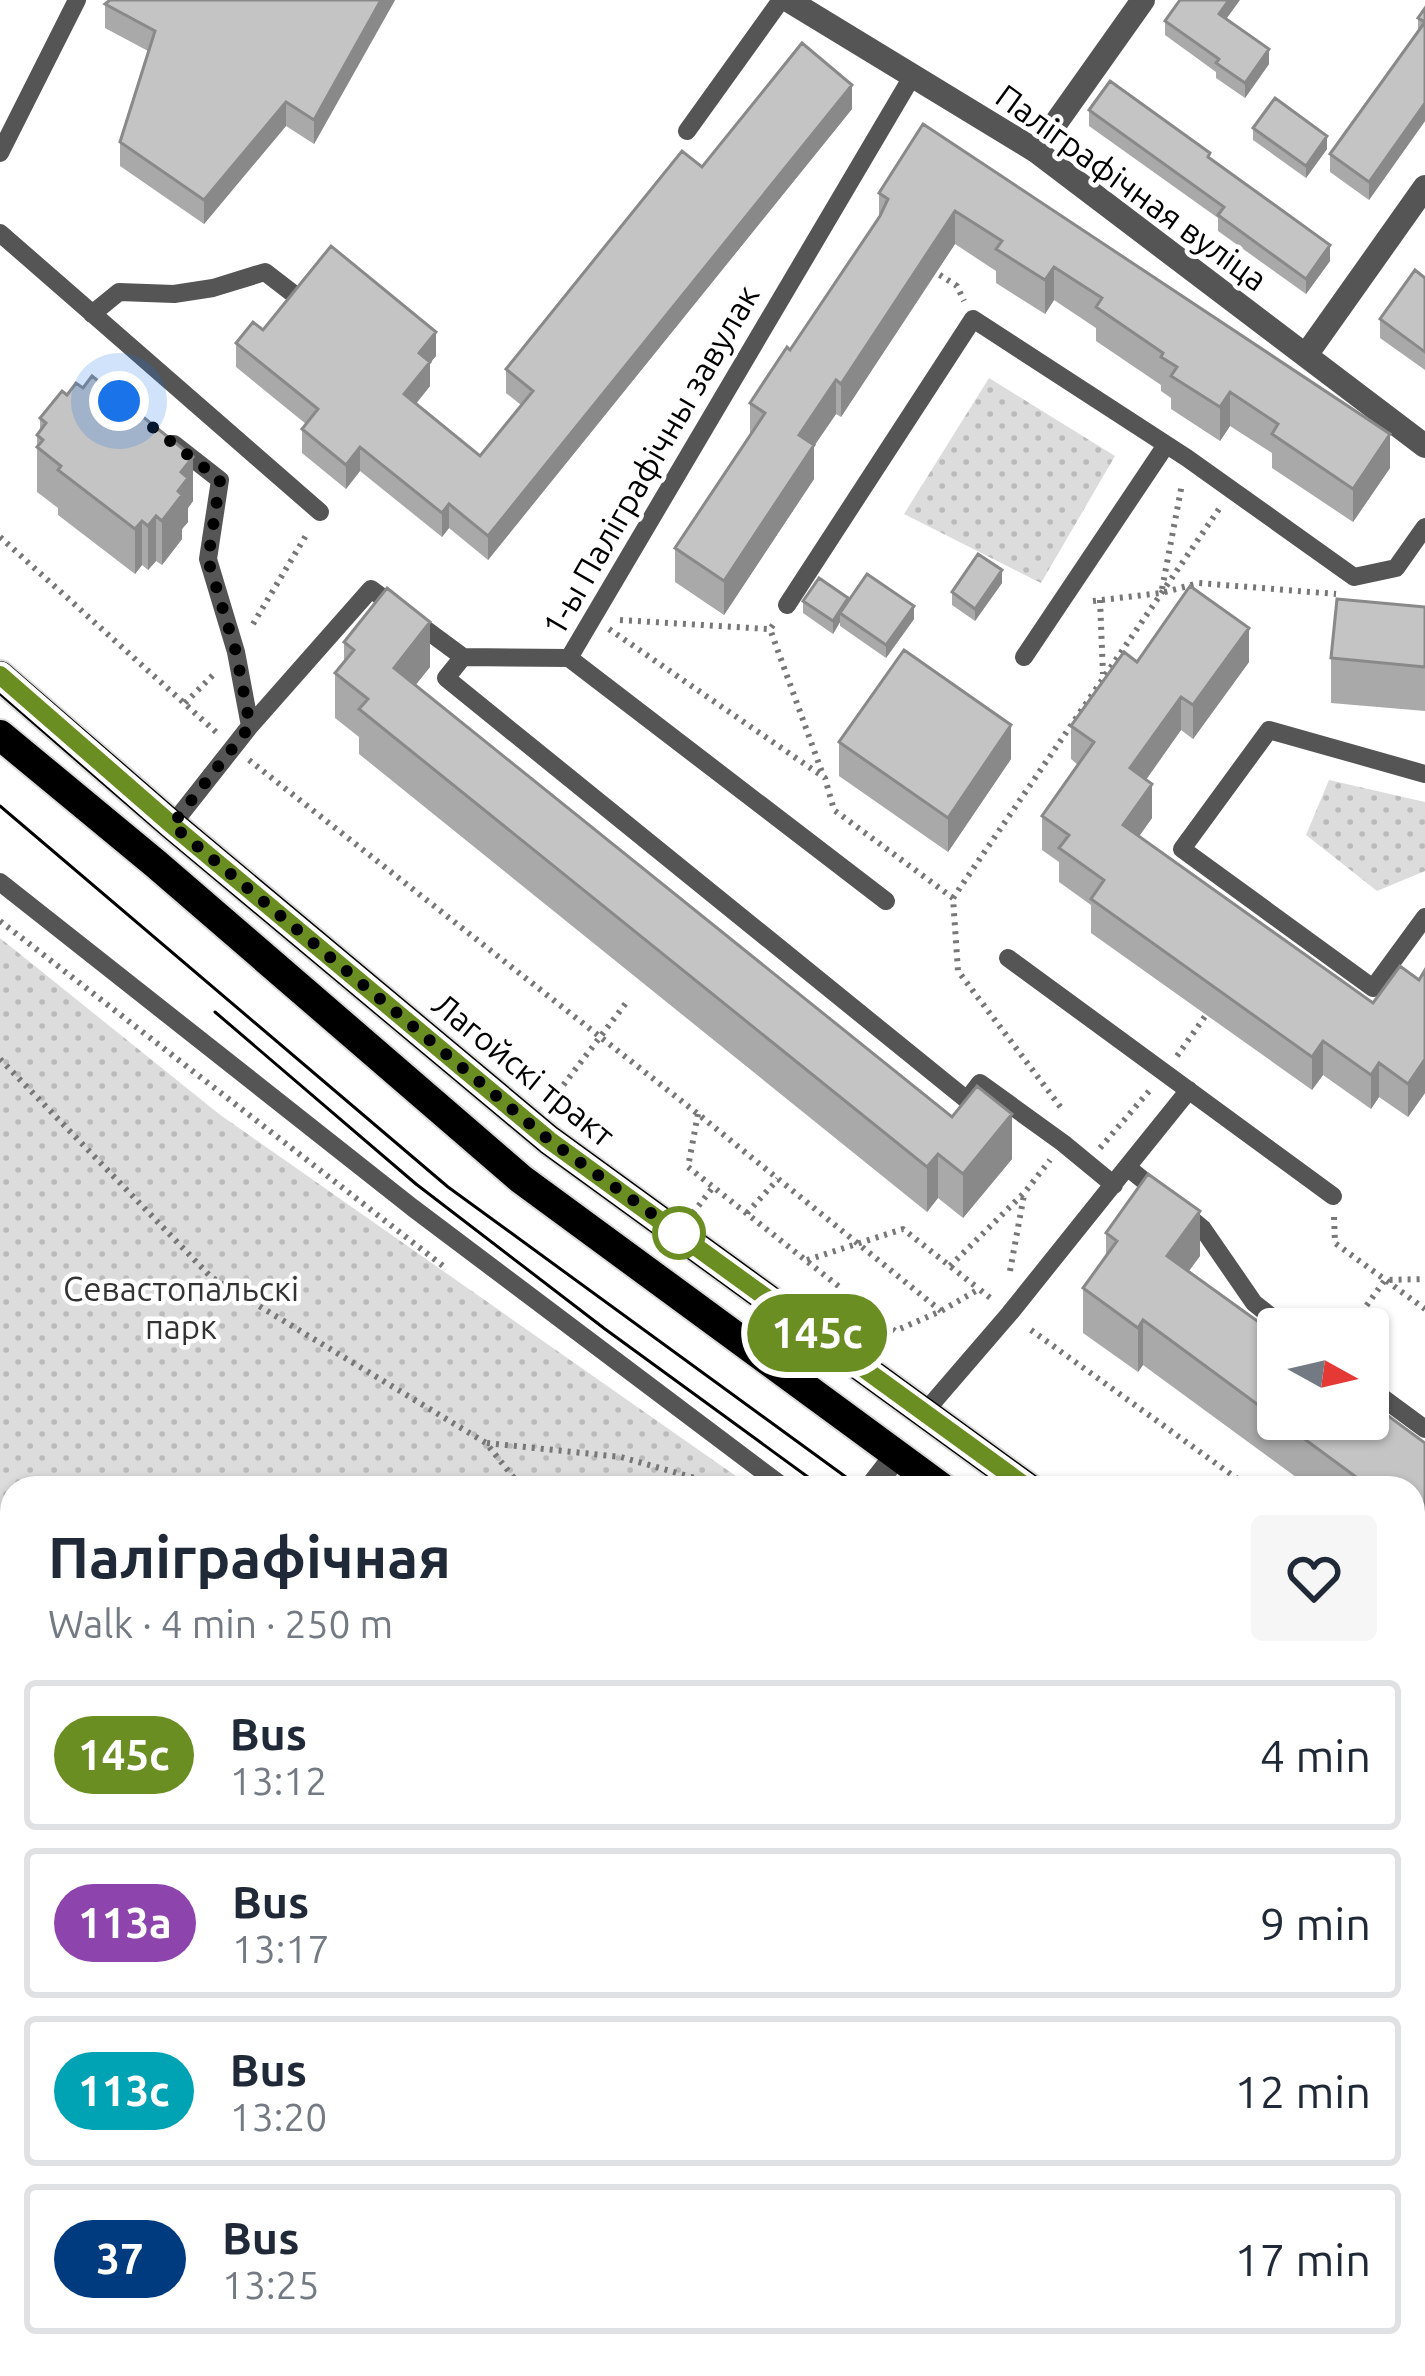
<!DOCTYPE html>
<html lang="en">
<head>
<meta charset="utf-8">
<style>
  :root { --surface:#fff; --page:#f6f6f7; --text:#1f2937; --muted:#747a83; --line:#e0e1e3 }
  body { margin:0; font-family:Ubuntu,sans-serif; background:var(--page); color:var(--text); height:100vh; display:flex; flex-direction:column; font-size:45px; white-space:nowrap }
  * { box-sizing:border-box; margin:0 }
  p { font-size:39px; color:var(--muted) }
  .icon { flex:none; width:66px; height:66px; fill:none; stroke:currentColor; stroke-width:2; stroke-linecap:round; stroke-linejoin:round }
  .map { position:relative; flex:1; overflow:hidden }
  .details { position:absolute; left:0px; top:1476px; width:1425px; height:900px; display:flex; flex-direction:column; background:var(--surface); border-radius:36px 36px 0 0; box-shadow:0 3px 9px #0004 }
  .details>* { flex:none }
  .badge { padding:0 24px; border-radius:39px; font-size:42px; line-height:78px }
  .needle { width:78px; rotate:98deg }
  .fabs { position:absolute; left:1257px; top:1308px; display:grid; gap:24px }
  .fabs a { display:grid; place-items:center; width:132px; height:132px; border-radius:12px; background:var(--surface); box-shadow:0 3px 9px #0004; font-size:60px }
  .you { position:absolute; width:60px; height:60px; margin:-30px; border:9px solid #fff; border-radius:50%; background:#1a73e8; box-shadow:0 0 0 18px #1a73e833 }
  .map>.badge { position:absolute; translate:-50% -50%; box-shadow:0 0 0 6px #fff }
  .round { display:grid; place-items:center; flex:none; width:126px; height:126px; border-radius:12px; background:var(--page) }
  .headline { display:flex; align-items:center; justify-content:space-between; height:204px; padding:0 48px }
  h1 { font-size:57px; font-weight:700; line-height:90px }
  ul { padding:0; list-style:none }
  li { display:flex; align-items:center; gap:36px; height:150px; margin:0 24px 18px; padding:0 24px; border:6px solid var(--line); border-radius:12px }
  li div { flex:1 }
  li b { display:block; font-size:45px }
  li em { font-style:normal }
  li .badge { min-width:132px; font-weight:700; text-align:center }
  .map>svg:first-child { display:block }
</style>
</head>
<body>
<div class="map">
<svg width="1425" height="2376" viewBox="0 0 1425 2376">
  <defs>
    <pattern id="forest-firs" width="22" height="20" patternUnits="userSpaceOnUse" patternTransform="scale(3)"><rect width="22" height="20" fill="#dcdcdc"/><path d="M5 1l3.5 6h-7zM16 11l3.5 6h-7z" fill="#bbb"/></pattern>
    <pattern id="park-dots" width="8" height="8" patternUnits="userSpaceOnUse" patternTransform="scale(3)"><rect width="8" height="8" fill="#dcdcdc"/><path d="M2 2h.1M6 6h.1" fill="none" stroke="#bbb" stroke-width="1.8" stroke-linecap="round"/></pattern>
  </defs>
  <rect width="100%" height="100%" fill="#fff"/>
  <path fill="url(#forest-firs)" d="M1425,2201V2308L1413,2324V2218Z
    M343,2364H479L471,2376H335Z"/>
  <path fill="url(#park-dots)" d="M989,378L1115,456L1041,583L904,514Z
    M1329,780L1425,802V871L1377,891L1306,835Z
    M0,938L219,1114L753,1488H12V2364H208L200,2376H0Z"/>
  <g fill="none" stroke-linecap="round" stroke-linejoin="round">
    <defs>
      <path id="primary" d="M0,676L172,825L549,1140L1028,1488
        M0,735L156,864L521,1179L942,1488
        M1413,1765L1425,1774
        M1413,1825L1425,1834"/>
    </defs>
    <use href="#primary" stroke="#dbdbdb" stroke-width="34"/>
    <path stroke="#777" stroke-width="6" stroke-dasharray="3 6" stroke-linecap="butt" d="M932,270L957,286L964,301
      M0,537L216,732
      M1162,589L1182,484
      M1100,600L1103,674
      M1093,601L1161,593L1199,583L1336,594
      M620,620L768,629
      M253,624L308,532
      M773,625L770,629L823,775
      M609,629L825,778L834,810L953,898L958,971L1062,1109
      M185,703L216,672
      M249,760L698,1114L941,1311
      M953,898L1219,509
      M0,921L447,1269
      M1177,1056L1206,1015
      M0,1059L211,1277L486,1443L522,1488
      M558,1092L626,1003
      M698,1114L688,1167L895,1331L941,1311L979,1289L993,1300
      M1100,1148L1150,1090
      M693,1213L713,1187
      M747,1213L778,1179
      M1334,1217L1335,1243L1425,1309
      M807,1260L903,1229L979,1289
      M950,1266L1025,1192L1050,1160
      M1010,1271L1024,1195
      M1356,1320L1385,1280L1425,1279
      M1031,1330L1250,1488
      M487,1443L621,1457L730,1488
      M0,1542H12
      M0,1576L12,1581
      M1413,1605L1425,1614
      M0,1768H12
      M0,1986L12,1968
      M1413,1989L1425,1998
      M1413,2110L1425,2095
      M224,2376L232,2364
      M316,2376L324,2364"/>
    <path stroke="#555" stroke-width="18" d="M687,131L781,0
      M0,153L77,0
      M0,233L320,512
      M92,314L119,292L174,294L213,288L265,272L291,292
      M174,444L220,480L208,559L236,652L250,726
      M787,605L973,319L1187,458L1354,577L1396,568L1425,527
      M463,657L446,678L967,1100L980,1083L1063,1143L1114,1185
      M1024,657L1166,445
      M1425,774L1269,730L1182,849L1373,988L1425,917
      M172,825L250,726L371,589L463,657L569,658
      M0,882L413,1208L785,1488
      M886,901L569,658L913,75
      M1008,958L1333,1196
      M1127,1167L1189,1090
      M1184,1213L1203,1229L1254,1303L1287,1329
      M1368,1387L1425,1429
      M923,1414L1010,1313L1127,1167L1163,1196
      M1413,1954L1425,1963
      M662,2364L679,2376
      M543,2374L547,2376
      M436,2376L438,2364
      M845,2376L853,2364"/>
    <path stroke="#555" stroke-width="24" d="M788,0L1036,151L1425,446
      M1036,151L1143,0
      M1306,355L1425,187
      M871,1488L896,1456
      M260,2376L268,2364"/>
    <use href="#primary" stroke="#000" stroke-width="30"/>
    <path stroke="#000" stroke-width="3" d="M0,806L448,1187L861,1488
      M215,1012L416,1184L605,1329L823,1488
      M1413,1884L1425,1893
      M1413,1912L1425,1921"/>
  </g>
  <path fill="#a9a9a9" d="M395,0L314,144L286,126L204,224L120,166V142L148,51L105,28V4Z
    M1425,8V121L1369,200L1330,172V154L1418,31V18Z
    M1226,19L1269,64L1245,98L1216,78V72L1165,35V21Z
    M852,109L488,560L449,528L442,537L360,471L346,489L302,453V429L306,424L236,367V343L263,330L436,356L430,363V386L416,404L480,456L521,405L506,393V369L702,167Z
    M1089,110L1210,159L1330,261L1306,294L1218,231V218L1089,126Z
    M923,124L1390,468L1353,522L1272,468V453L1230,426L1220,441L1171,409V398L1161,391V385L1096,341V328L1054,300L1045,314L996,283V271L955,244L841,417L836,414L814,446V479L724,615L675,582V548L750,435V403L790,350L879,218V193Z
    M1253,128L1327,149L1306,178L1253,140Z
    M1425,278V370L1380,338V319Z
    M40,418L193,501L188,508V522L182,529V539L162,565L156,561L148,570L142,565L135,574L58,515V508L37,492V435L40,431Z
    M1002,583L975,621L952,605V592Z
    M803,601L848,602L914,619L886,658L840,626V622L833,634L803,613Z
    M1425,607V711L1331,703V658Z
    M344,642L430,667L415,685L952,1117L1012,1159L963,1218L938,1198L927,1212L359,754V737L335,718V673L344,662Z
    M1137,662H1249L1193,739L1181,730L1146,780L1152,818L1139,836L1373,1003L1419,980L1425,970V1093L1408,1117L1379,1097L1371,1109L1323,1075L1312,1090L1091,933V905L1059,882V862L1042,850V816L1078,765L1071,759V726Z
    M839,742L1011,759L948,852L839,776Z
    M1106,1233L1200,1256L1189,1271L1425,1443V1572L1413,1563V1488H1311L1143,1365L1138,1372L1083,1333V1288L1106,1257Z
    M1147,2364H1413L1425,2376H1275L1270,2372Z"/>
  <path fill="#898989" d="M381,0H395L314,144V120Z
    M1229,0H1240L1219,29V14Z
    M1269,49V64L1245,98V83Z
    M852,85V109L488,560V536Z
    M286,102V126L204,224V200Z
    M1425,103V121L1369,200V182Z
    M1327,136V149L1306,178V166Z
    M955,211V244L841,417V384Z
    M1330,245V261L1306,294V279Z
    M1054,267V300L1045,314V280Z
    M436,332V356L430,363V386L404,418V394L419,353Z
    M836,380V414L814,446V479L724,615V581L799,435Z
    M1230,392V426L1220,441V407Z
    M1390,434V468L1353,522V489Z
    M360,447V471L346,489V465Z
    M193,457V501L188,508V522L182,529V539L162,565V521L181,472Z
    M449,504V528L442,537V513Z
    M156,516V561L148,570V526Z
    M142,521V565L135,574V529Z
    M1002,570V583L975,621V609Z
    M848,598V610L840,613V622L833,634V621Z
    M914,606V619L886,658V645Z
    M430,622V667L394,712V668Z
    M1249,628V662L1193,739V705Z
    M1181,697V730L1130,802V768Z
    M1011,725V759L948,852V818Z
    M1152,784V818L1123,859V825Z
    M1323,1041V1075L1312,1090V1057Z
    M1425,1059V1093L1408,1117V1084Z
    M1379,1063V1097L1371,1109V1075Z
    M1012,1114V1159L963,1218V1174Z
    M938,1154V1198L927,1212V1167Z
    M1200,1211V1256L1167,1300V1256Z
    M1143,1320V1365L1138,1372V1328Z
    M1018,2364H1036L1027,2376H1009Z
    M1258,2364H1270V2372L1267,2376H1249Z"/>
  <path fill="#c4c4c4" stroke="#898989" stroke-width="3" d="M110,0H381L314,120L286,102L204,200L120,142L155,31L105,4Z
    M1180,0H1229L1219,14L1269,49L1245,83L1216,63L1219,59L1165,21Z
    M1425,8V103L1369,182L1330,154L1425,22L1418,18Z
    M802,43L852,85L488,536L449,504L442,513L360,447L346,465L302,429L318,409L236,343L253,322L263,330L331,246L436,332L419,353L430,362L404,394L480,456L533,391L506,369L682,151L702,167Z
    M1110,81L1210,153L1208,157L1330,245L1306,279L1218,215L1224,207L1089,110Z
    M1275,98L1327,136L1306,166L1253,128Z
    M923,124L1390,434L1353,489L1272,434L1278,424L1230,392L1220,407L1171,376L1177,367L1161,357L1163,353L1096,307L1102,298L1054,267L1045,280L996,249L1002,241L955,211L841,384L836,380L799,435L814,445L724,581L675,548L765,413L750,403L787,347L790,350L880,216L888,199L879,193Z
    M1415,270L1425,278V352L1380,319Z
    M92,376L193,457L181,472L188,478L178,491L182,495L162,521L156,516L148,526L142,521L135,529L58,470L61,466L37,447L43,440L37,435L46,423L40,418L62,391L67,395L76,383L83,388Z
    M978,554L1002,570L975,609L952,592Z
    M867,574L914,606L886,645L840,613Z
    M819,578L848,598L833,621L803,601Z
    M1190,586L1249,628L1193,705L1181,697L1130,768L1152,784L1123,825L1373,1003L1400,966L1419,980L1425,970V1059L1408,1084L1379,1063L1371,1075L1323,1041L1312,1057L1091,899L1104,880L1059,848L1069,835L1042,816L1094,742L1071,726L1124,652L1137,662Z
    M387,588L430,622L394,668L952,1117L977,1086L1012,1114L963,1174L938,1154L927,1167L359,709L368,699L335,673L354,650L344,642Z
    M1337,599L1425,607V667L1331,658Z
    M904,650L1011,725L948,818L839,742Z
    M1148,1174L1200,1211L1167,1256L1278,1336V1419H1368V1401L1425,1443V1528L1413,1519V1488H1371L1143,1320L1138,1328L1083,1288L1117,1241L1106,1233Z
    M1425,2318V2376H1308L1292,2364H1413V2335Z
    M900,2364H1018L1009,2376H891Z
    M1147,2364H1258L1249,2376H1139Z"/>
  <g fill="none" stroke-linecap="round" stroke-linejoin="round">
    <defs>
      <path id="line" d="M0,675L172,825L549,1140L1028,1488"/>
    </defs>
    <use href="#line" stroke="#fff" stroke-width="27"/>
    <use href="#line" stroke="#6b8e23" stroke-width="18"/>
    <path stroke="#000" stroke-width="12" stroke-dasharray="0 21.6" d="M119,401L220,480L208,560L236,652L250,726L172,825L549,1140L679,1233"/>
  </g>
  <circle fill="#fff" stroke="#6b8e23" stroke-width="6" cx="679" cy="1233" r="24"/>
  <g text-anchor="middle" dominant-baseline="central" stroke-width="9" stroke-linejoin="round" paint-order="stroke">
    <g font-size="33" fill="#000" stroke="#fff">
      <text transform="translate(1132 187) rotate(36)">Паліграфічная вуліца</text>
      <text transform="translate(650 460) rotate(-60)">1-ы Паліграфічны завулак</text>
      <text transform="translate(524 1069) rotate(39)">Лагойскі тракт</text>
    </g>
    <g font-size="33" fill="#333" stroke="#fff">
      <text x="181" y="1288">Севастопальскі<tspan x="181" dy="38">парк</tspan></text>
    </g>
  </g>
</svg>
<div class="fabs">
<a><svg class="needle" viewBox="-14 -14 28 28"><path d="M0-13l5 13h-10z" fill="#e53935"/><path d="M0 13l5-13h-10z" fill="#747a83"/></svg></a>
</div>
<div class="you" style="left:119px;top:401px"></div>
<b class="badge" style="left:817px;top:1333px;background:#6b8e23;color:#fff">145с</b>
<section class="details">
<div class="headline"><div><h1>Паліграфічная</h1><p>Walk · 4 min · 250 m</p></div><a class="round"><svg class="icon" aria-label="heart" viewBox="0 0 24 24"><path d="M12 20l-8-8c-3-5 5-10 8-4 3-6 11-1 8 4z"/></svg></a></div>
<ul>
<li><span class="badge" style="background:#6b8e23;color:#fff">145с</span><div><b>Bus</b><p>13:12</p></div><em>4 min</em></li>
<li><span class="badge" style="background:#8e44ad;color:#fff">113а</span><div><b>Bus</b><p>13:17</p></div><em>9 min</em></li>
<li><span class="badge" style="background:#00a3b4;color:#fff">113с</span><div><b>Bus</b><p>13:20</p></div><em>12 min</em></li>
<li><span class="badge" style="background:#003b80;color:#fff">37</span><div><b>Bus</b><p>13:25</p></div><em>17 min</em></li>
</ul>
</section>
</div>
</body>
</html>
